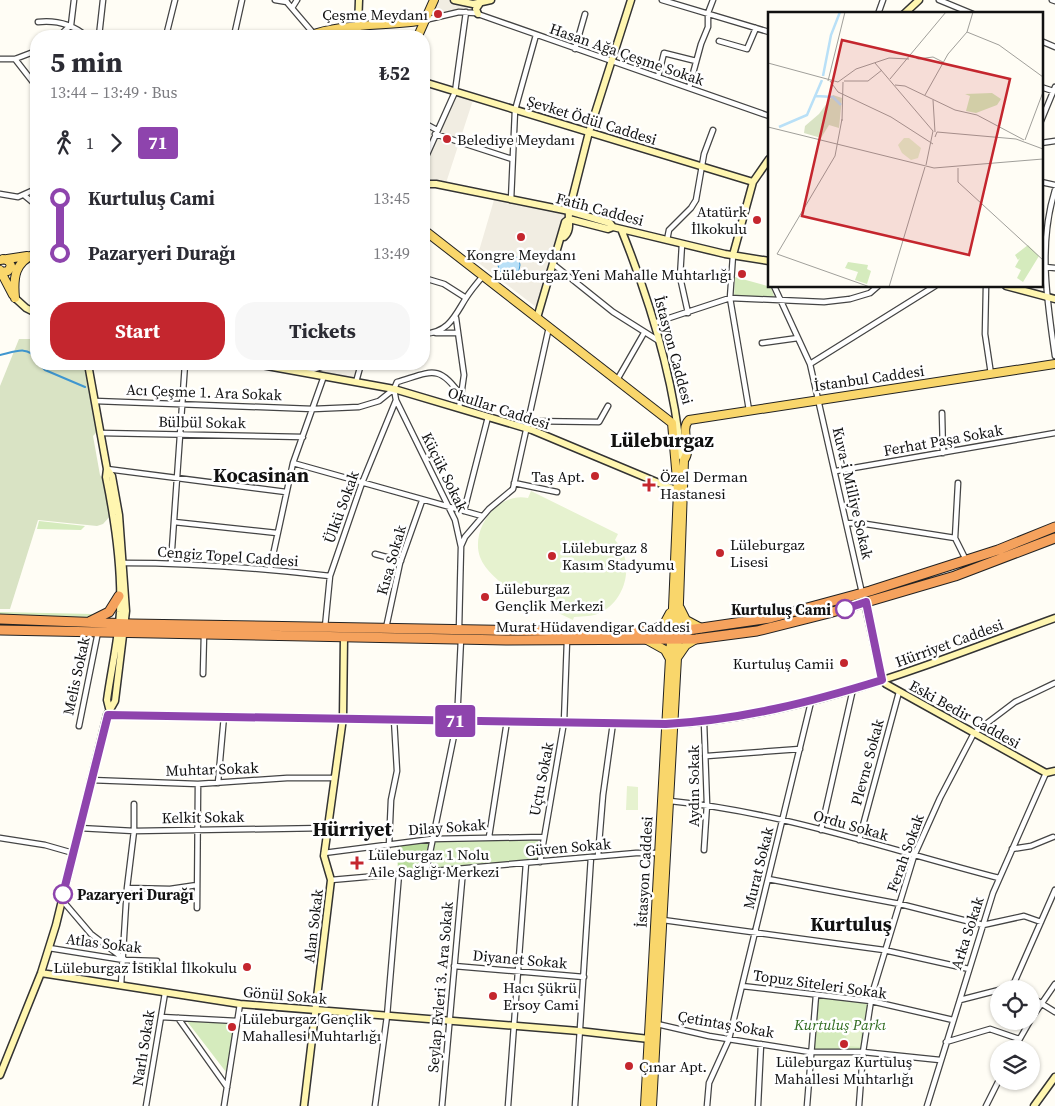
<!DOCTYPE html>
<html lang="en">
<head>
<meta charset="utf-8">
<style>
  :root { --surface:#fff; --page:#f7f7f7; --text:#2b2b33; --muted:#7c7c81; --accent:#c4262e }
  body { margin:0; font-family:"Source Serif 4",serif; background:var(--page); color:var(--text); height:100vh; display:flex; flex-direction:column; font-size:19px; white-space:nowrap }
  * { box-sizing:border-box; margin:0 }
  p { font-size:16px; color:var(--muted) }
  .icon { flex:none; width:28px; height:28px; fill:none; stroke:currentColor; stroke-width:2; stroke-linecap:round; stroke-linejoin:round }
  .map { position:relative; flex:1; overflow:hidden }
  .sheet { position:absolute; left:30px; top:30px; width:400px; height:340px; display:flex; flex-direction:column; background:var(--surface); border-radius:20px; box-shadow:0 1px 4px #0004 }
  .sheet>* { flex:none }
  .badge { padding:0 10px; border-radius:4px; font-size:18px; line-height:32px }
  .buttons { position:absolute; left:990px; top:980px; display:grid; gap:10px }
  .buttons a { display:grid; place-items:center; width:50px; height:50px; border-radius:50%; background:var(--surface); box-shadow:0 1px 4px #0004; font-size:25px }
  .map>.badge { position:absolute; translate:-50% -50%; box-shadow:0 0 0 2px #fff }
  .legs { display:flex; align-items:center; gap:8px; height:55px; padding:0 20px; font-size:16px }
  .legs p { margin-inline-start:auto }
  .overview { display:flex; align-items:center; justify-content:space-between; height:85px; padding:0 20px }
  h1 { font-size:28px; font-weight:700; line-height:38px }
  .cta { display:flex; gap:10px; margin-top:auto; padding:10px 20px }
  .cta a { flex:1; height:58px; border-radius:20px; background:var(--accent); color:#fff; font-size:20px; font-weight:700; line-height:58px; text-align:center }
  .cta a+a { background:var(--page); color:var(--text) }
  ul { padding:0 20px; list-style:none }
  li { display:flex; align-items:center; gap:18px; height:55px; font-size:19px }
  li i { display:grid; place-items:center; width:8px; height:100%; margin:0 6px; background:currentColor }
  li i::after { content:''; width:12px; height:12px; margin:-6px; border:4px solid; border-radius:50%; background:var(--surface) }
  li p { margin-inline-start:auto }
  li:first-child i { background:linear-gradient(#0000 50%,currentColor 0) }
  li:last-child i { background:linear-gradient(currentColor 50%,#0000 0) }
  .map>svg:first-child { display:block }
</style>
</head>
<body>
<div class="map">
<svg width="1055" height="1106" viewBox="0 0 1055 1106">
  <rect width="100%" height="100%" fill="#fffdf5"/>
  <path fill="#d5ebbd" d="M735,277L771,287L775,299L734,297Z
    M39,521L85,526L81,530L37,529Z
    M0,612L92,614V617L0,616Z
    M538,840L537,859L430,869L434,842Z
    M817,997L868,1002L861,1050L813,1049Z
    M186,1020L235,1022L226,1072Z"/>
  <path fill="#b9dc9c" d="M429,842L424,869L398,872L397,846Z"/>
  <path fill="#d9e3c4" d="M19,339H36V364H84L97,432L93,436L100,475L107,484L112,514L103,524L97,526L38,520L10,609H0V386Z"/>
  <path fill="#e6f2cf" d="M531,491L618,534L615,540C635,561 627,598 602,612C593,617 584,616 574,617L573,620L552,610L557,600L516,582L511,592C501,582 485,571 480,557C470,529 498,491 528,498Z
    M627,786L638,787V810H626Z
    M847,1022L861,1023V1047L846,1046Z"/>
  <path fill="#f1ede2" d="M435,0H450L466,8L426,19Z
    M455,92L474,97L445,186L424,184V161Z
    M494,200L566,213L536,307L476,261Z
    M334,364H359L356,378L318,371Z"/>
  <path fill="#b9e0f7" stroke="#3f96cf" d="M498 265a11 11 0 1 1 22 0a11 11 0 1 1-22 0Z"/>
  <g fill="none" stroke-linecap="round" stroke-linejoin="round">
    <path stroke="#3f96cf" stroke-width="2" d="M0,355C14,352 28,345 36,359
      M39,364L45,370L85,387"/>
    <defs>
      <path id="street" d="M275,0L287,2
        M285,0L314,34
        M662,0L769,32
        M939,0L973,14
        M1052,0L1055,1
        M292,8L297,0
        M878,14L883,0
        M425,20L459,12L475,13L769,116
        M38,22C57,20 72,24 86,36
        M358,27L359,36
        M59,36L71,25L74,0
        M99,36L103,0
        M166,36L175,0
        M234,36L242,0
        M719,41L747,49L756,28
        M1041,41L1055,47
        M575,49L585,14
        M0,59H15L36,51
        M15,59L36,86
        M658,77L664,53L696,61
        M1041,87L1053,91
        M689,88L701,44L708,27V13L713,0
        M1041,121L1055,87
        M424,123L437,130
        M435,134L512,159
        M1041,143L1055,141
        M424,161L455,92L466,12
        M1041,182L1055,185
        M1055,190C1038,245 1047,300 1055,356
        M0,194L18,197L36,189
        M25,196L36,205
        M511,200L515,110L536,35
        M667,240L669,230L691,208L696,200L704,154L713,130
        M682,244L680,277L688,313
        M733,255L730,298L749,410
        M553,264L613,312L659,341
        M1045,267L1055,268
        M424,278L444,284L466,298
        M774,286L810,364L862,593
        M986,286L985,334L991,374
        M456,318L464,375L461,396
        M654,323L730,298L824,302L850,299L870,293L878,286
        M436,333H457
        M424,334C449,332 454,317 466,298C471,290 477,283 483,276
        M762,343L798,338
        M810,364L935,286
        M306,372L330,364
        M617,380L644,333
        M356,382L361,364
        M394,389L396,400L455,520L461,547L459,629
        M95,401L313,409L359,407L379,401L394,389L397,382C431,372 439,363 461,396L459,408
        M942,413L943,453
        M529,421L599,422L608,406
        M100,433L303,437
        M293,463L482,516
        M107,469L286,492
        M836,471L1055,433
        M514,483L557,492
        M464,511L488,417
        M174,522L277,533
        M847,523L866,524L955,538
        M955,538L958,483
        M955,538L966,560
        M461,546L465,537L489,509L513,489L549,327
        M375,554L401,561
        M124,563C193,563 261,568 330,576
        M171,563L185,364
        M270,569L293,463L324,376
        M325,627L330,576L362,483L396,400
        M386,628L400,563L422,501
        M203,674L204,634
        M79,726L98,632
        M707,756L800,749
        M90,780L198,784L287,778H335
        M218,783L224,716
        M670,801C782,812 890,850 999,878
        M79,828L134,831L327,828
        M821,830L853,689
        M489,837L507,721
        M0,838L45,845L73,853
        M859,840L899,692
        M389,845L391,800L397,771L394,719
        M1012,849L1031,846L1053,837
        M704,850L707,804L704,722
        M324,853L432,839L543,837
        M598,856L603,795L613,723
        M540,862L564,722L567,640
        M426,872L457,721L461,639
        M768,879L900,904L983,925L1024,916L1041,922
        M331,880L636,853H658
        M127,888L170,889L197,885
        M62,900L91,934L124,959
        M197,908L198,784
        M663,920L884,950L969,969
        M49,948L124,960L157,961
        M454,966L584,977
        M1014,983L1055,890
        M121,985L127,888L134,831V804
        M742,986L871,1001L953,1020
        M1001,989L1014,983L1021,989
        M1031,997L1055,1012
        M960,1000L999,990
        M161,1017L237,1021
        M178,1018L227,1087
        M1031,1019L1055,984
        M657,1024L709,1036L810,1052H863L940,1060
        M946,1042L990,1029L1019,1039
        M1014,1049L1030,1021
        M146,1106L165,993
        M224,1106L240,1004
        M375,1106L387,1016L399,874
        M442,1106L463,870
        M508,1106L526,863
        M575,1106L591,857
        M707,1106L709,1083L729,1039L811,702
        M758,1106L761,1044
        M807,1106L816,995
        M859,1106L863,1052L872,994L914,856L940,798L974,733L1015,702L1055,683
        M927,1106L993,893L1046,773
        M986,1106L999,1080"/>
      <path id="secondary" d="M454,0L473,4L491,0
        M478,14L476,9L480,3
        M904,14L919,0
        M358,27L359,0
        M424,82L753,182
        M424,184H436L569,211L610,223L613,227L725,254L769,261
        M569,219L608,229L613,227
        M621,229C650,301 674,378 681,456L684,460
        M561,236L564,237C572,230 568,220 569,211L589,132L631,0
        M733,255L753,182L769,159
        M1006,286L1055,299
        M15,298L26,308L36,313
        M537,318L565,222L569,219
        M88,364L107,469L106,477C115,521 122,567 120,612C118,641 111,671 107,700L109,708
        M256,364L394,389L532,430L678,491
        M865,602L882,680L886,684L1046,773L1055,771
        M107,715L666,724
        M674,724C807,716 931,663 1055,618
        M41,973L240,1004L579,1031L649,1039
        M0,1075L41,973L56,925L107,715L115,701L126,611L119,515L112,476L107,469
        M304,1106L331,880L324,856L343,718L344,637
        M1034,1106L1055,1077"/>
      <path id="primary" d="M309,36C339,23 390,26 425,20
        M418,36L434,0
        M424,230L672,423L678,491L672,631
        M0,260L27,256
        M0,270L13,295
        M1,272L8,271L11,266L9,261L3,259
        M15,298C13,277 15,262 35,254
        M680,608L686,620L701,628
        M653,630L664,624L670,613
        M678,630L684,460C693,449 679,430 689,420L1055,364
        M647,640L665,650L670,659
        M677,658L686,645L696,639
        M645,1106L671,640
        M652,1106L678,640"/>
      <path id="highway" d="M0,619L132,624L606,632L688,630L770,618L870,591L998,550L1055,527
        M91,621L109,612L119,596
        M0,630L506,640L696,639L757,631L829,613L955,576L1055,538"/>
    </defs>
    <use href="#street" stroke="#444" stroke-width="7"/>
    <use href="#secondary" stroke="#333" stroke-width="9"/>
    <use href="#primary" stroke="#222" stroke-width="10"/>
    <use href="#highway" stroke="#222" stroke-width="11"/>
    <use href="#street" stroke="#fff" stroke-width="4.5"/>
    <use href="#secondary" stroke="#fff6b0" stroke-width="6"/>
    <use href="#primary" stroke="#f9d66b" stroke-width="8"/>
    <use href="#highway" stroke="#f5a25d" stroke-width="9"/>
  </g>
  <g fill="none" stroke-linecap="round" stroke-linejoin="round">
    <defs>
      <path id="line-1" d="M63,894L108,715L666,724C741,720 811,702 882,680L866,602L845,609"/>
    </defs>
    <use href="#line-1" stroke="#fff" stroke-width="11"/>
    <use href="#line-1" stroke="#8e44ad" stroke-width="8"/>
  </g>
  <g fill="#c4262e" stroke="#fff" stroke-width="2">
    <circle cx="438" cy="14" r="5"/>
    <circle cx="447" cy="139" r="5"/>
    <circle cx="757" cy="220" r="5"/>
    <circle cx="521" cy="237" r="5"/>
    <circle cx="742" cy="274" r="5"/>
    <circle cx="595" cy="476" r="5"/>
    <path d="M646.5 477.5h5v5h5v5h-5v5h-5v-5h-5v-5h5z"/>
    <circle cx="720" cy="553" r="5"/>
    <circle cx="552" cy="556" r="5"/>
    <circle cx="485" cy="597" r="5"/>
    <circle cx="844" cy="663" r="5"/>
    <path d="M354.5 855.5h5v5h5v5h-5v5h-5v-5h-5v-5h5z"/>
    <circle cx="247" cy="967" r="5"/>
    <circle cx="493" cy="996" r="5"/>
    <circle cx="232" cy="1027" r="5"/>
    <circle cx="844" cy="1044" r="5"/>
    <circle cx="629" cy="1066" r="5"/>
  </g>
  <g fill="#fff" stroke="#8e44ad" stroke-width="2.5">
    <circle cx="845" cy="609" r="9"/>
    <circle cx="63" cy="894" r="9"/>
  </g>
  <g text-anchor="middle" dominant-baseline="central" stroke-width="5" stroke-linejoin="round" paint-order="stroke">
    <g font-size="15" fill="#111" stroke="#fff" text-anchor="start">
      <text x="428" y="14" text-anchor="end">Çeşme Meydanı</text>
      <text x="457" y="139">Belediye Meydanı</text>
      <text x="747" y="211" text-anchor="end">Atatürk<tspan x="747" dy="17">İlkokulu</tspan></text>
      <text x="521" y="254" text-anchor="middle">Kongre Meydanı</text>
      <text x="732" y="274" text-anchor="end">Lüleburgaz Yeni Mahalle Muhtarlığı</text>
      <text x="585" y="476" text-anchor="end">Taş Apt.</text>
      <text x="660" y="476">Özel Derman<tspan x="660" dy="17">Hastanesi</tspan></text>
      <text x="730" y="544">Lüleburgaz<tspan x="730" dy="17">Lisesi</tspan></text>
      <text x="562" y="547">Lüleburgaz 8<tspan x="562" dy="17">Kasım Stadyumu</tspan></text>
      <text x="495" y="588">Lüleburgaz<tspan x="495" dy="17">Gençlik Merkezi</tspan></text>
      <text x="834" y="663" text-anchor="end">Kurtuluş Camii</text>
      <text x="368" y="854">Lüleburgaz 1 Nolu<tspan x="368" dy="17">Aile Sağlığı Merkezi</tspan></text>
      <text x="237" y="967" text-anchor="end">Lüleburgaz İstiklal İlkokulu</text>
      <text x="503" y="987">Hacı Şükrü<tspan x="503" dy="17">Ersoy Cami</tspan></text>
      <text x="242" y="1018">Lüleburgaz Gençlik<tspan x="242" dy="17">Mahallesi Muhtarlığı</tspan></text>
      <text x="844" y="1061" text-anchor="middle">Lüleburgaz Kurtuluş<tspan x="844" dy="17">Mahallesi Muhtarlığı</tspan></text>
      <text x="639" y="1066">Çınar Apt.</text>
    </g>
    <g font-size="15" fill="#111" stroke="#fff">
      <text transform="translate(627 54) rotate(19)">Hasan Ağa Çeşme Sokak</text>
      <text transform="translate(592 120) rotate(17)">Şevket Ödül Caddesi</text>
      <text transform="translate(600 209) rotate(15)">Fatih Caddesi</text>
      <text transform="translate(674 350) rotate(75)">İstasyon Caddesi</text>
      <text transform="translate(869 378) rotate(-8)">İstanbul Caddesi</text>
      <text transform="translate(204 392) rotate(2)">Acı Çeşme 1. Ara Sokak</text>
      <text transform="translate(499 408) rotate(18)">Okullar Caddesi</text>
      <text transform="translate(202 422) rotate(1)">Bülbül Sokak</text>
      <text transform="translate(943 440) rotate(-10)">Ferhat Paşa Sokak</text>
      <text transform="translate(445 472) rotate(64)">Küçük Sokak</text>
      <text transform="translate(853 493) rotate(77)">Kuva-i Milliye Sokak</text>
      <text transform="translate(341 507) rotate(-70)">Ülkü Sokak</text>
      <text transform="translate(228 556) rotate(4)">Cengiz Topel Caddesi</text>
      <text transform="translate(391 560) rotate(-74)">Kısa Sokak</text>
      <text x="593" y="626">Murat Hüdavendigar Caddesi</text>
      <text transform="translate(949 643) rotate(-20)">Hürriyet Caddesi</text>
      <text transform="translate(76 676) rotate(-78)">Melis Sokak</text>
      <text transform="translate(965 714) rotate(29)">Eski Bedir Caddesi</text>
      <text transform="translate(867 762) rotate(-75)">Plevne Sokak</text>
      <text transform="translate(212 769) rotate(-2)">Muhtar Sokak</text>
      <text transform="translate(541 779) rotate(-79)">Uçtu Sokak</text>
      <text transform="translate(693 786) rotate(-90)">Aydın Sokak</text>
      <text transform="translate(203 817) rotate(-1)">Kelkit Sokak</text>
      <text transform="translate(851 825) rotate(16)">Ordu Sokak</text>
      <text transform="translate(447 827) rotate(-4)">Dilay Sokak</text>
      <text transform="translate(568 847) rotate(-5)">Güven Sokak</text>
      <text transform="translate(905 853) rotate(-70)">Ferah Sokak</text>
      <text transform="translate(758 868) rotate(-76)">Murat Sokak</text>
      <text transform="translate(644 872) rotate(-87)">İstasyon Caddesi</text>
      <text transform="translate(313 926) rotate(-83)">Alan Sokak</text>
      <text transform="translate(967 933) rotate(-72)">Arka Sokak</text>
      <text transform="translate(104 943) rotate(7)">Atlas Sokak</text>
      <text transform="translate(520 959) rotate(5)">Diyanet Sokak</text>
      <text transform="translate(820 984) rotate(8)">Topuz Siteleri Sokak</text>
      <text transform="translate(440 987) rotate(-85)">Seylap Evleri 3. Ara Sokak</text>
      <text transform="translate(285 995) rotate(5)">Gönül Sokak</text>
      <text transform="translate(726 1024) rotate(10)">Çetintaş Sokak</text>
      <text transform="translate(143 1048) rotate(-81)">Narlı Sokak</text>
    </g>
    <g font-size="15" font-weight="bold" fill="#111" stroke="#fff" text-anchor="end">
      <text x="831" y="609">Kurtuluş Cami</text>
      <text x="77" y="894" text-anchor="start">Pazaryeri Durağı</text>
    </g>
    <g font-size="15" font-style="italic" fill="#2f6b1f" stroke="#fff">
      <text x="840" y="1024">Kurtuluş Parkı</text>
    </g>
    <g font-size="20" font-weight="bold" fill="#111" stroke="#fff">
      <text x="662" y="440">Lüleburgaz</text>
      <text x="261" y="475">Kocasinan</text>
      <text x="352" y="829">Hürriyet</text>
      <text x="851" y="924">Kurtuluş</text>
    </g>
  </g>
  <g transform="translate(768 12)">
    <rect width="275" height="275" fill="#fffdf5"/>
    <path d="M224,81L233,87L229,93L208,101L198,99L202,84L197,82ZM260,233L271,244L255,270L249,266L253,258L247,255L252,246L250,248L247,243ZM80,250L100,253L99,257L103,259L99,272L87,268L90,260L77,256Z" fill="#d5ebbd"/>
    <path d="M65,83L74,86L71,116L61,113L53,126L36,121L37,114L51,102Z" fill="#d9e3c4"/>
    <path d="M136,126H141L153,136L150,146L143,148L134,141L130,133Z" fill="#e6f2cf"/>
    <path fill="none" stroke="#b9e0f7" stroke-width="2.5" d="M55,64L63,23L72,0M48,84L65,85L73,93M11,115L39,103L54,68"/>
    <path fill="none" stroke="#a09f9a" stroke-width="1" d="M199,20L231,33L275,65M144,43L150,47L165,45L175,50M0,51L70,70L88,57L121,46L141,47M107,51L165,119L158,153M122,67L178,0M60,69L77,0M62,69L70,80L123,105L165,132M76,69H100L114,58M127,73L137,74L187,98L209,103L256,128M157,83L180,42L199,20L205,0M165,88L167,120M74,109L75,70M0,115L166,156L275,147M167,125L169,120L248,127L275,137M257,128L275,80M190,156V170L275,248M9,242L67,144L74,107M9,242L102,275M121,275L157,155"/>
    <path fill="#c4262e" fill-opacity="0.15" stroke="#c4262e" stroke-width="2.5" d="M74,28L242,67L201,243L34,204Z"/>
    <rect width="275" height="275" fill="none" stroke="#111" stroke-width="2.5"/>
  </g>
</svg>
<div class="buttons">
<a><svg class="icon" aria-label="locate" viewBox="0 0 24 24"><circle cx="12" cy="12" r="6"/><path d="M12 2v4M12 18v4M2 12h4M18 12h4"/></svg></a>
<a><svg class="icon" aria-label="layers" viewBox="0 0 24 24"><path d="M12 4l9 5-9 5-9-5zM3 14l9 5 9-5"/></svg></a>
</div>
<b class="badge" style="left:455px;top:721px;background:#8e44ad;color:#fff">71</b>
<section class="sheet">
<div class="overview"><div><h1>5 min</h1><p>13:44 – 13:49 · Bus</p></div><b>₺52</b></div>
<div class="legs"><svg class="icon" aria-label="walk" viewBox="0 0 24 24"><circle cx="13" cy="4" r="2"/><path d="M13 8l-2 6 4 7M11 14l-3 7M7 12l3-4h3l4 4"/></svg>1<svg class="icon" aria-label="forward" viewBox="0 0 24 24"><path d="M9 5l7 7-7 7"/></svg><b class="badge" style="background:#8e44ad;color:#fff">71</b></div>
<ul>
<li><i style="color:#8e44ad"></i><b>Kurtuluş Cami</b><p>13:45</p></li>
<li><i style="color:#8e44ad"></i><b>Pazaryeri Durağı</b><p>13:49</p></li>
</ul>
<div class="cta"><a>Start</a><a>Tickets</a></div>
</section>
</div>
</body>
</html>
